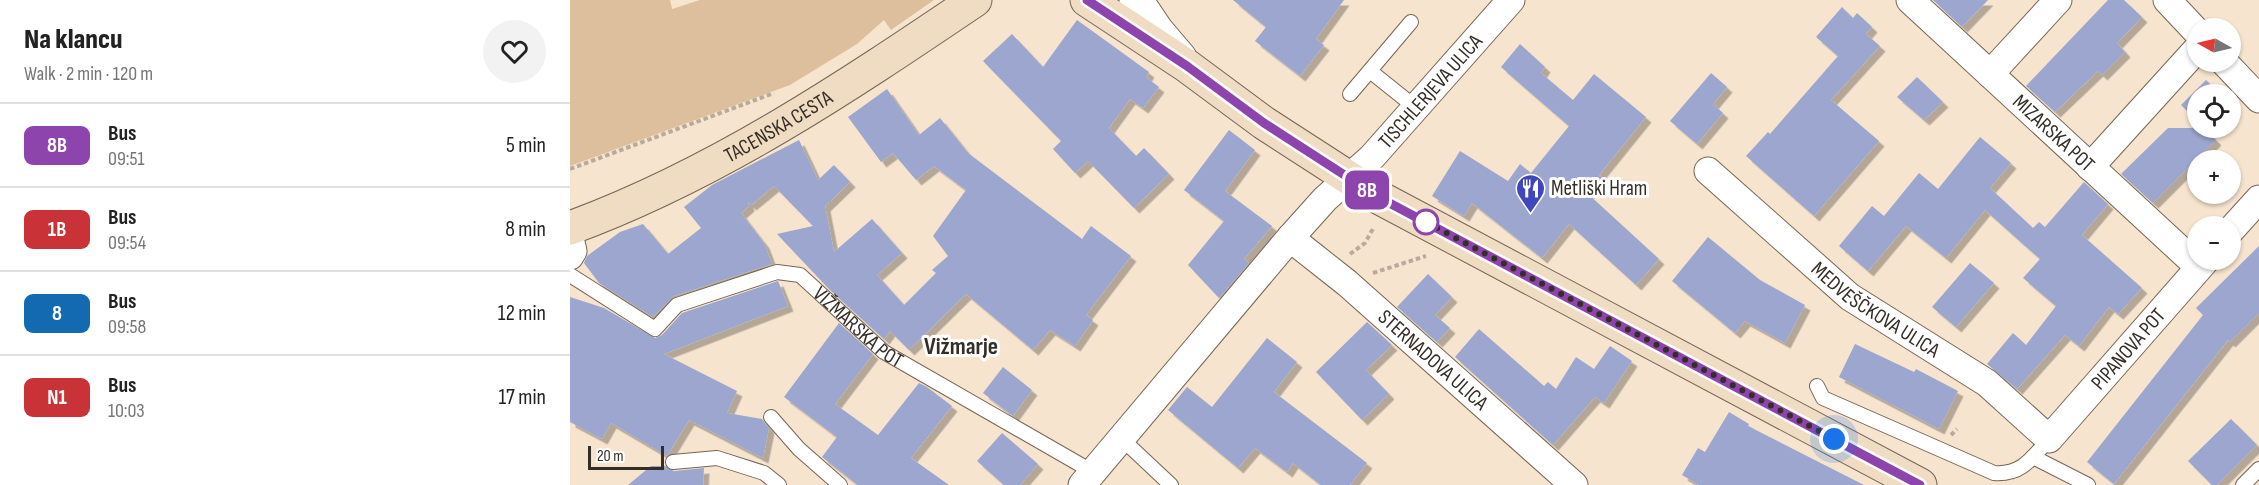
<!DOCTYPE html>
<html lang="en">
<head>
<meta charset="utf-8">
<style>
  :root { --surface:#fff; --page:#f2f2f2; --text:#222; --muted:#767676; --line:#e0e0e0 }
  body { margin:0; font-family:"Sofia Sans Condensed",sans-serif; background:var(--page); color:var(--text); height:100vh; display:flex; flex-direction:column; font-size:22px; white-space:nowrap }
  * { box-sizing:border-box; margin:0 }
  p { font-size:20px; color:var(--muted) }
  .icon { flex:none; width:33px; height:33px; fill:none; stroke:currentColor; stroke-width:2; stroke-linecap:round; stroke-linejoin:round }
  .map { position:relative; flex:1; overflow:hidden }
  .sheet { display:flex; flex-direction:column; background:var(--surface); width:570px }
  .sheet>* { flex:none }
  .badge { padding:0 12px; border-radius:9px; font-size:21px; line-height:39px }
  .needle { width:39px; rotate:278deg }
  .fabs { position:absolute; left:1617px; top:18px; display:grid; gap:12px }
  .fabs a { display:grid; place-items:center; width:54px; height:54px; border-radius:50%; background:var(--surface); box-shadow:0 2px 4px #0004; font-size:30px }
  .scale { position:absolute; left:18px; bottom:15px; width:76px; box-sizing:border-box; padding-left:6px; border:3px solid #352e27; border-top:0; font-size:16px; line-height:21px; white-space:nowrap; color:#352e27; -webkit-text-stroke:4px #fff; paint-order:stroke }
  .you { position:absolute; width:30px; height:30px; margin:-15px; border:4px solid #fff; border-radius:50%; background:#1a73e8; box-shadow:0 0 0 9px #1a73e833 }
  .map>.badge { position:absolute; translate:-50% -50%; box-shadow:0 0 0 3px #fff }
  .round { display:grid; place-items:center; flex:none; width:63px; height:63px; border-radius:32px; background:var(--page) }
  .overview { display:flex; align-items:center; justify-content:space-between; height:102px; padding:0 24px }
  h1 { font-size:28px; font-weight:800; line-height:45px }
  ul { padding:0; list-style:none }
  li { display:flex; align-items:center; gap:18px; height:84px; padding:0 24px; border-top:2px solid var(--line) }
  li div { flex:1 }
  li b { display:block; font-size:22px }
  li em { font-style:normal }
  li .badge { min-width:66px; font-weight:700; text-align:center }
  main { display:flex; flex:1; min-height:0 }
  .map>svg:first-child { display:block }
</style>
</head>
<body>
<main>
<section class="sheet">
<div class="overview"><div><h1>Na klancu</h1><p>Walk · 2 min · 120 m</p></div><a class="round"><svg class="icon" aria-label="heart" viewBox="0 0 24 24"><path d="M12 20l-8-8c-3-5 5-10 8-4 3-6 11-1 8 4z"/></svg></a></div>
<ul>
<li><span class="badge" style="background:#8e44ad;color:#fff">8B</span><div><b>Bus</b><p>09:51</p></div><em>5 min</em></li>
<li><span class="badge" style="background:#c93337;color:#fff">1B</span><div><b>Bus</b><p>09:54</p></div><em>8 min</em></li>
<li><span class="badge" style="background:#136ab0;color:#fff">8</span><div><b>Bus</b><p>09:58</p></div><em>12 min</em></li>
<li><span class="badge" style="background:#c93337;color:#fff">N1</span><div><b>Bus</b><p>10:03</p></div><em>17 min</em></li>
</ul>
</section>
<div class="map">
<svg width="1689" height="485" viewBox="0 0 1689 485">
  <defs>
    <filter id="shadow"><feDropShadow dx="5.5" dy="5.5" stdDeviation="0" flood-color="#0004"/></filter>
  </defs>
  <rect width="100%" height="100%" fill="#f6e4cf"/>
  <path fill="#ddbf9d" d="M0,0H100L102,9L130,0H364L321,30L314,20L287,44L220,85L0,166Z"/>
  <path fill="#9ca6ce" filter="url(#shadow)" d="M663,0H774L746,39L754,45L730,76L685,41L696,27Z
    M1363,0H1418L1392,27Z
    M1538,0H1554L1572,17L1547,43L1555,52L1532,75L1528,71L1485,112L1456,86Z
    M1272,7L1283,18L1287,13L1302,27L1296,34L1310,46L1261,100L1309,141L1244,216L1176,156L1198,132L1200,134L1268,56L1246,37Z
    M507,20L579,72L576,77L589,87L573,108L560,99L539,128L566,156L574,148L599,174L564,208L518,161L505,173L483,149L491,141L413,61L442,34L473,67Z
    M950,44L975,67L971,73L1003,100L1024,74L1076,117L1029,175L1032,177L1018,194L1089,259L1066,285L999,224L972,258L902,203L894,216L862,196L890,151L938,181L950,164L961,173L999,126L931,67Z
    M1141,73L1157,87L1143,104L1153,113L1127,144L1100,121Z
    M1347,77L1373,102L1354,120L1327,97Z
    M1636,80L1651,94H1628V122L1611,105Z
    M317,89L349,135L370,118L398,153L512,239L521,226L561,256L516,315L523,320L505,346L480,330L463,350L396,294L339,350L320,331L314,339L260,290L207,234L243,226L204,186L181,205L178,202L179,206L171,213L194,243L202,264L104,296L83,317L29,283L14,263L17,256L50,232L73,224L98,254L131,228L114,207L142,185L229,140L248,180L264,165L280,182L255,206L264,252L302,219L332,253L307,275L334,305L366,273L362,270L378,256L363,236L396,190L364,166L346,180L323,153L311,162L278,117Z
    M1598,128H1639L1636,130L1646,140L1583,203L1551,174Z
    M659,130L685,150L655,191L702,226L674,259L679,263L649,298L618,265L654,221L614,190Z
    M1410,137L1441,163L1420,188L1463,228L1469,222L1475,227L1514,182L1538,204L1512,235L1572,288L1548,314L1539,307L1509,346L1495,335L1447,389L1417,364L1443,333L1456,345L1486,306L1453,278L1470,259L1415,210L1376,258L1336,226L1298,271L1269,246L1302,206L1314,216L1349,173L1368,189Z
    M1138,237L1190,280L1235,305L1215,343L1175,321L1165,333L1102,281Z
    M1689,246V313L1660,342L1658,340L1544,484L1517,462L1633,315L1626,308Z
    M1400,263L1424,283L1386,327L1362,307Z
    M858,274L882,297L865,315L880,328L867,342L827,307Z
    M208,281L218,306L94,354L167,391L157,413L192,419L199,428L193,458L119,420L97,456L41,423L32,439L0,422V297L34,308L85,338L92,335L112,313Z
    M797,322L822,345L796,370L819,394L792,420L746,372Z
    M269,323L303,354L265,404L308,435L349,383L357,387L382,406L341,458L379,485H288L252,457L267,437L214,397Z
    M909,329L974,386L978,382L986,389L1006,357L1024,369L1040,346L1062,361L1034,403L1025,397L983,445L885,357Z
    M697,338L727,362L704,392L797,463L780,485H751L723,463L717,472L685,448L668,468L598,410L617,387L642,407Z
    M1285,344L1344,372L1346,369L1388,391L1369,429L1269,377Z
    M433,367L462,390L443,416L413,393Z
    M1159,412L1179,424L1178,426L1294,485H1129L1112,475L1128,448L1135,452Z
    M1661,419L1687,445L1647,485H1642L1618,461Z
    M432,433L468,464L450,485H434L407,461Z
    M81,466H95L104,471L134,468L133,485H58Z"/>
  <g fill="none" stroke-linecap="round" stroke-linejoin="round">
    <defs>
      <g id="service">
        <path d="M800,71L845,107"/>
        <path d="M780,94L841,22"/>
        <path id="s1" d="M0,275L85,329L107,305L207,272L230,275L314,352L523,472"/>
        <path d="M1247,386L1253,398L1424,473C1452,475 1462,458 1479,439"/>
        <path d="M201,417L229,449L270,485"/>
        <path d="M552,439L601,485"/>
        <path d="M1463,457L1518,485"/>
        <path d="M103,462L147,458L194,473L209,485"/>
        <path d="M1673,485L1689,469"/>
      </g>
      <g id="minor">
        <path id="s2" d="M1340,0L1629,267"/>
        <path d="M1597,0L1628,33"/>
        <path d="M1654,62L1689,99"/>
        <path d="M1420,74L1488,0"/>
        <path d="M1520,167L1628,48"/>
        <path id="s3" d="M1138,171L1280,297L1417,383L1479,439L1636,260"/>
        <path d="M1660,231L1689,199"/>
        <path d="M0,238L3,251L0,256"/>
        <path id="s4" d="M720,238L777,283L1004,485"/>
        <path id="s5" d="M512,485L720,238L755,199L802,157L941,0"/>
      </g>
      <path id="tertiary" d="M566,0L587,31L610,58"/>
      <g id="secondary">
        <path d="M517,0L617,66L694,123L810,198L1350,485"/>
        <path id="s6" d="M0,228C147,174 276,87 405,0"/>
      </g>
    </defs>
    <use href="#service" stroke="#756554" stroke-width="16"/>
    <use href="#minor" stroke="#756554" stroke-width="29"/>
    <use href="#tertiary" stroke="#756554" stroke-width="35"/>
    <use href="#secondary" stroke="#756554" stroke-width="35"/>
    <path stroke="#b9aa9a" stroke-width="4" stroke-dasharray="4.5 3" stroke-linecap="butt" d="M0,169L204,93
      M780,254L795,243L804,227
      M803,273L856,256
      M1381,435L1387,429"/>
    <use href="#service" stroke="#fff" stroke-width="14"/>
    <use href="#minor" stroke="#fff" stroke-width="27"/>
    <use href="#tertiary" stroke="#fff" stroke-width="33"/>
    <use href="#secondary" stroke="#efdcc2" stroke-width="33"/>
  </g>
  <g fill="none" stroke-linecap="round" stroke-linejoin="round">
    <defs>
      <path id="line" d="M517,0L617,66L694,123L810,198L1350,485"/>
    </defs>
    <use href="#line" stroke="#fff" stroke-width="14"/>
    <use href="#line" stroke="#8e44ad" stroke-width="9"/>
    <path stroke="#352e27" stroke-width="6" stroke-dasharray="0 10.8" d="M856,222L852,220L1264,439"/>
  </g>
  <defs>
    <symbol id="restaurant-pin" viewBox="-11 -11 22 30"><path d="M0 17L-7.5 6A9.5 9.5 0 1 1 7.5 6Z" fill="#4046bb" stroke="#fff"/><path d="M-5-6h1v4h1v-4h1v4h1v-4h1v5L-1.5 .5V6h-2V.5L-5-1ZM5-6V6H3V1.5H1.5Q1.5-4 5-6Z" fill="#fff"/></symbol>
  </defs>
  <g fill-rule="evenodd">
    <use href="#restaurant-pin" x="944" y="172" width="33" height="45"/>
  </g>
  <circle fill="#fff" stroke="#8e44ad" stroke-width="3" cx="856" cy="222" r="12"/>
  <g text-anchor="middle" dominant-baseline="central" stroke-width="6" stroke-linejoin="round" paint-order="stroke">
    <g font-size="21" fill="#352e27" stroke="#fff">
      <text stroke="none"><textPath href="#s5" startOffset="526">TISCHLERJEVA ULICA</textPath></text>
      <text stroke="none"><textPath href="#s6" startOffset="232">TACENSKA CESTA</textPath></text>
      <text stroke="none"><textPath href="#s2" startOffset="196">MIZARSKA POT</textPath></text>
      <text stroke="none"><textPath href="#s3" startOffset="218">MEDVEŠČKOVA ULICA</textPath></text>
      <text stroke="none"><textPath href="#s1" startOffset="340">VIŽMARSKA POT</textPath></text>
      <text stroke="none"><textPath href="#s3" startOffset="555">PIPANOVA POT</textPath></text>
      <text stroke="none"><textPath href="#s4" startOffset="188">STERNADOVA ULICA</textPath></text>
    </g>
    <g font-size="21" fill="#352e27" stroke="#fff" text-anchor="start">
      <text x="981" y="188">Metliški Hram</text>
    </g>
    <g font-size="24" font-weight="bold" fill="#352e27" stroke="#fff">
      <text x="391" y="346">Vižmarje</text>
    </g>
  </g>
</svg>
<div class="fabs">
<a><svg class="needle" viewBox="-14 -14 28 28"><path d="M0-13l5 13h-10z" fill="#e53935"/><path d="M0 13l5-13h-10z" fill="#767676"/></svg></a>
<a><svg class="icon" aria-label="locate" viewBox="0 0 24 24"><circle cx="12" cy="12" r="6"/><path d="M12 2v4M12 18v4M2 12h4M18 12h4"/></svg></a>
<a>+</a>
<a>−</a>
</div>
<div class="scale">20 m</div>
<div class="you" style="left:1264px;top:439px"></div>
<b class="badge" style="left:797px;top:190px;background:#8e44ad;color:#fff">8B</b>
</div>
</main>
</body>
</html>
